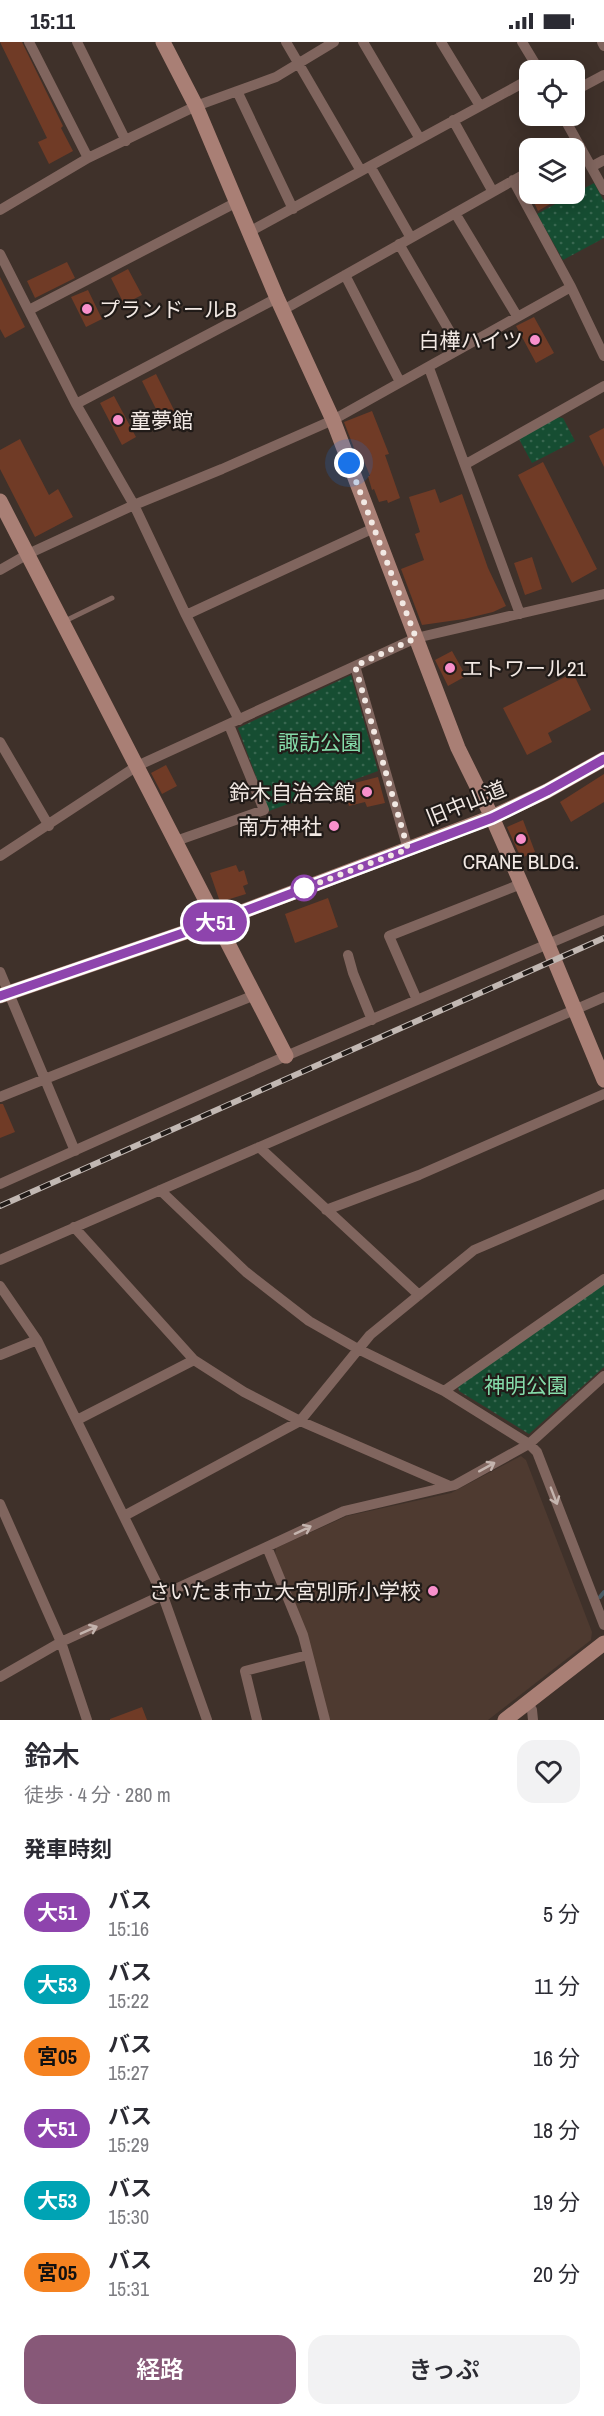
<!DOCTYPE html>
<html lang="ja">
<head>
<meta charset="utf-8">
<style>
  :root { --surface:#fff; --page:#f2f2f3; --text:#2b2b33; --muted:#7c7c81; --accent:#875878 }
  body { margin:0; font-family:"Archivo Narrow","Noto Sans JP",sans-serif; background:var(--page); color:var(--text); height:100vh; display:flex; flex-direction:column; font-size:22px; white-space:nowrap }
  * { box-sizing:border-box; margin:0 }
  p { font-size:20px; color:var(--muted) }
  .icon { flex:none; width:33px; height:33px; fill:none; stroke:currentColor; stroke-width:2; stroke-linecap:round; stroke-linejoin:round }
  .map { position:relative; height:1678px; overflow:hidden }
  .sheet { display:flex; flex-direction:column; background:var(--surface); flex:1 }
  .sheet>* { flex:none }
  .badge { padding:0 12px; border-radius:20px; font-size:21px; line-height:39px }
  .buttons { position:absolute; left:519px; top:18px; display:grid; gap:12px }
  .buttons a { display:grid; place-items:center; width:66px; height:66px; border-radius:12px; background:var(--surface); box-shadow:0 3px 15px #0003; font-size:30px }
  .you { position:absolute; width:30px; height:30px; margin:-15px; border:4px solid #fff; border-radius:50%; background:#1a73e8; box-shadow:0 0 0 9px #1a73e833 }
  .map>.badge { position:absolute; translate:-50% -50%; box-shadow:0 0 0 3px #fff }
  h2 { padding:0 24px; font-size:22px; line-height:54px }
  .round { display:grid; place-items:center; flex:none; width:63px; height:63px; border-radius:18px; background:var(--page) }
  .summary { display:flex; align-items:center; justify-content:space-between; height:102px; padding:0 24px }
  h1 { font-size:28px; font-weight:600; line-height:45px }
  .action { display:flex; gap:12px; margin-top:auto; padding:12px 24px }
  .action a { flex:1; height:69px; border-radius:18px; background:var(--accent); color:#fff; font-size:24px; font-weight:600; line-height:69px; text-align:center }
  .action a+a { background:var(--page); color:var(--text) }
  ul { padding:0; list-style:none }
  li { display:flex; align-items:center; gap:18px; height:72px; padding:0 24px }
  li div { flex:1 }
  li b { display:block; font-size:22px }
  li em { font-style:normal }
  li .badge { min-width:66px; font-weight:700; text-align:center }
  .status { display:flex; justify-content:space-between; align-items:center; height:42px; padding:0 30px; background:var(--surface); direction:ltr }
  .status svg { height:16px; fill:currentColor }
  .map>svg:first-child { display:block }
</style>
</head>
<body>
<div class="status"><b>15:11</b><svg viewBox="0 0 49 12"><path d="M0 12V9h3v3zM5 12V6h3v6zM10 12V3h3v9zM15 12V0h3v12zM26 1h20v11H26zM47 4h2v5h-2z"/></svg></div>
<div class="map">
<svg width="604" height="1678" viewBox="0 0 604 1678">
  <defs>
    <pattern id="grass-dots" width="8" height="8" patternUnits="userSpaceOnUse" patternTransform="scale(1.5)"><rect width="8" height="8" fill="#164d32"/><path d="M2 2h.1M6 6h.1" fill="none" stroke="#386750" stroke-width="1.8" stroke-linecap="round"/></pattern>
  </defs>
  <rect width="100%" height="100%" fill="#3f312a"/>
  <path fill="#4e3a30" d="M521,1414L526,1418L592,1590L591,1598L488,1678H330L275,1513L276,1506L347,1474L451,1451Z"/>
  <path fill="url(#grass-dots)" d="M594,141L604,159V196L563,218L537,172Z
    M557,375L563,376L575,399L532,421L519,397Z
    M351,633L378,729L269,769L238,686Z
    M604,1242V1325L529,1392L459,1349L458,1344Z"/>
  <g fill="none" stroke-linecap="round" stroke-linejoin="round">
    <path stroke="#495b65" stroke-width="4" d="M600,1555L604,1550"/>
  </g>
  <path fill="#703b26" d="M0,0H22L63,84L61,86L73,109L49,122L38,100L47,96Z
    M530,152H567L538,169Z
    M67,220L75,236L35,256L27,239Z
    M128,227L142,253L124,262L111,236Z
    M0,235L25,285L5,296L0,287Z
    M88,248L102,277L86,285L71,255Z
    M534,275L554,311L536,321L516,284Z
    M156,332L177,374L163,381L142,339Z
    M114,354L136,395L122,403L100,361Z
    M372,369L389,412L385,413L400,456L388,461L387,458L379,460L374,447L372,448L368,434H370L361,412L357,414L344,380Z
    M604,386V425L589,394Z
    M20,397L49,453L58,447L73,475L35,495L0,427V408Z
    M543,420L597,527L572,541L518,433Z
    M435,447L440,461L462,452L488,526L506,564L493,570L464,577L422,583L401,527L424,518L415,492L420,490L409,455Z
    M532,515L542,547L525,553L514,521Z
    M452,609L466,634L448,644L435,618Z
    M573,631L591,668L548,691L552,700L527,713L503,666Z
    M166,723L177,744L162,752L151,731Z
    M604,732V760L571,780L560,760Z
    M378,735L385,761L367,765L365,760L349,764L343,744Z
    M523,778L535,810L521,816L507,785Z
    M236,823L239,830L244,828L248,842L243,844L246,852L220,860L210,831Z
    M328,856L338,885L295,901L285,872Z
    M0,1062H3L15,1090L0,1096Z
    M142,1665L147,1678H110V1677Z"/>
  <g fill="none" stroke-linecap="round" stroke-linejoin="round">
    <path stroke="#80655e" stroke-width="5" d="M65,579L112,556"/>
    <path stroke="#80655e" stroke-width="10" d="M29,0L88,116
      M77,0L126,99
      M286,0L361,129
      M363,0L420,97
      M441,0L480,64
      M522,0L539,28
      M602,0L604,4
      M237,49L293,167
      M574,49L604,33
      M563,74L604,148
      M453,78L493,150
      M370,124L411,196
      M591,125L604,118
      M513,138L571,245
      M0,168L88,116L196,64L276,35L334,0
      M455,171L517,274
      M249,190L530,37
      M399,202L460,307
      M0,212L76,362L134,463L186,573L239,678
      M345,233L400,340
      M29,268L237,160
      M283,268L530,129
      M429,326L520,572
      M76,362L277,256
      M466,422L604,344
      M0,528L28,512L134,463L222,427L333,378L571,245L604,314
      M186,573L374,486
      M355,624L408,807
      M0,700L49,784
      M176,799L264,768L229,683
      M0,814L137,724L416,596L604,552
      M348,913L353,931L372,978
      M0,930L75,1109
      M417,958L389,894L521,842
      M0,1055L255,953
      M259,1105L419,1253
      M0,1142L286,1014L604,878
      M160,1148L246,1230L309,1279L358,1307L444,1349L529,1402L537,1410L604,1583
      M326,1168L419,1133L604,1052
      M74,1185L194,1318L244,1350L300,1379L450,1444
      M0,1218L604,955
      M0,1244L37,1298L163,1554L207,1678
      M0,1313L37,1298
      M444,1349L604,1237
      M77,1378L194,1318
      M0,1462L61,1600L87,1678
      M124,1474L300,1379L370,1293L474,1208L604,1152
      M267,1505L303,1593L325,1678
      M0,1635L61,1600L344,1469L455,1443L529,1402L604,1334
      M527,1660L532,1668L533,1678
      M257,1678L245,1629L308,1613"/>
    <path stroke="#a97f75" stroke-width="15" d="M163,0L196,64L277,256L333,378L458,706L492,775L548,903L604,1038
      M0,459L286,1014
      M0,954L218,879L492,775L547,749L604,717
      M505,1678L604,1601"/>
    <defs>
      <path id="rail" d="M0,1164L604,896"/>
    </defs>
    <use href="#rail" stroke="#c2b8b3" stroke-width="6"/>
    <use href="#rail" stroke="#211b18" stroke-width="4" stroke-dasharray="11" stroke-linecap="butt"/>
  </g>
  <defs><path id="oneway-shaft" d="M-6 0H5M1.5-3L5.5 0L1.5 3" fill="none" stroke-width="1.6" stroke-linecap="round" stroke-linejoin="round" transform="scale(1.5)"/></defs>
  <g stroke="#c4b4ae">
    <use href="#oneway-shaft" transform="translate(487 1425) rotate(-29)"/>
    <use href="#oneway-shaft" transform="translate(554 1454) rotate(69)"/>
    <use href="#oneway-shaft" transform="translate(303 1488) rotate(-25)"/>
    <use href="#oneway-shaft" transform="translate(89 1588) rotate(-24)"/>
  </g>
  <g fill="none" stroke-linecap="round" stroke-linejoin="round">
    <defs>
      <path id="line" d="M0,954L218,879L492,776L547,749L604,717"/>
    </defs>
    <use href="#line" stroke="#fff" stroke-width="14"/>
    <use href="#line" stroke="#8e44ad" stroke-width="9"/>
    <path stroke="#f2e9e4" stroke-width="6" stroke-dasharray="0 10.8" d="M304,846L297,849L408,807L355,624L416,596L349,421"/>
  </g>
  <g fill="#f890cc" stroke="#211b18" stroke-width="2">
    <circle cx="87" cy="267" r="6"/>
    <circle cx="535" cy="298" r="6"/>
    <circle cx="118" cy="378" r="6"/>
    <circle cx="450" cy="626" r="6"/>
    <circle cx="367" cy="750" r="6"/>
    <circle cx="334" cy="784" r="6"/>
    <circle cx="521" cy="797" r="6"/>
    <circle cx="433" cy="1549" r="6"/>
  </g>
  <circle fill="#fff" stroke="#8e44ad" stroke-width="3" cx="304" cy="846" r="12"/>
  <g text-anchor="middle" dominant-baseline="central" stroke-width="4.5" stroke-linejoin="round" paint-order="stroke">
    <g font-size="21" fill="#f2e9e4" stroke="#211b18" text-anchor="end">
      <text x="99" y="267" text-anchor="start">プランドールB</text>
      <text x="523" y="298">白樺ハイツ</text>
      <text x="130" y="378" text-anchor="start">童夢館</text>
      <text x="462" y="626" text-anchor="start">エトワール21</text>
      <text x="355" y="750">鈴木自治会館</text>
      <text x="322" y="784">南方神社</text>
      <text x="521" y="819" text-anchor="middle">CRANE BLDG.</text>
      <text x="421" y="1549">さいたま市立大宮別所小学校</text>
    </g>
    <g font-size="21" fill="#85dcaa" stroke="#211b18">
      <text x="320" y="700">諏訪公園</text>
      <text x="526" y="1343">神明公園</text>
    </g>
    <g font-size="21" fill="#f2e9e4" stroke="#211b18">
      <text transform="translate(466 761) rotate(-22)">旧中山道</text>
    </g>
  </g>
</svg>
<div class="buttons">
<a><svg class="icon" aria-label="locate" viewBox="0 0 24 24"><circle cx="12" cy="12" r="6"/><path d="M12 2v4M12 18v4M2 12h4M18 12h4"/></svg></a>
<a><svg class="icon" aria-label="layers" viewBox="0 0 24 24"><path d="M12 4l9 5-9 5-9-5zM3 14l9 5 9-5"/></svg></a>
</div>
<div class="you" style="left:349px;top:421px"></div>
<b class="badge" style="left:215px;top:880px;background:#8e44ad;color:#fff">大51</b>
</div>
<section class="sheet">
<div class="summary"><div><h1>鈴木</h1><p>徒歩 · 4 分 · 280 m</p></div><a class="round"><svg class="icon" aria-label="heart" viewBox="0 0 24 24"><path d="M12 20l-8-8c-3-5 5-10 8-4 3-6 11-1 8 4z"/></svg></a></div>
<h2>発車時刻</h2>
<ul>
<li><span class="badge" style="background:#8e44ad;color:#fff">大51</span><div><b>バス</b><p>15:16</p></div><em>5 分</em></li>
<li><span class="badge" style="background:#00a3b4;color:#fff">大53</span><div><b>バス</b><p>15:22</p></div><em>11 分</em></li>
<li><span class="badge" style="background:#f58220;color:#111">宮05</span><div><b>バス</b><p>15:27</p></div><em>16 分</em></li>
<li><span class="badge" style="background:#8e44ad;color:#fff">大51</span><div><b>バス</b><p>15:29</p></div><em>18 分</em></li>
<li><span class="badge" style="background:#00a3b4;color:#fff">大53</span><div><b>バス</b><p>15:30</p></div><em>19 分</em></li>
<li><span class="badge" style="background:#f58220;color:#111">宮05</span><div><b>バス</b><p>15:31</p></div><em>20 分</em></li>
</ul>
<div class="action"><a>経路</a><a>きっぷ</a></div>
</section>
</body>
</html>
